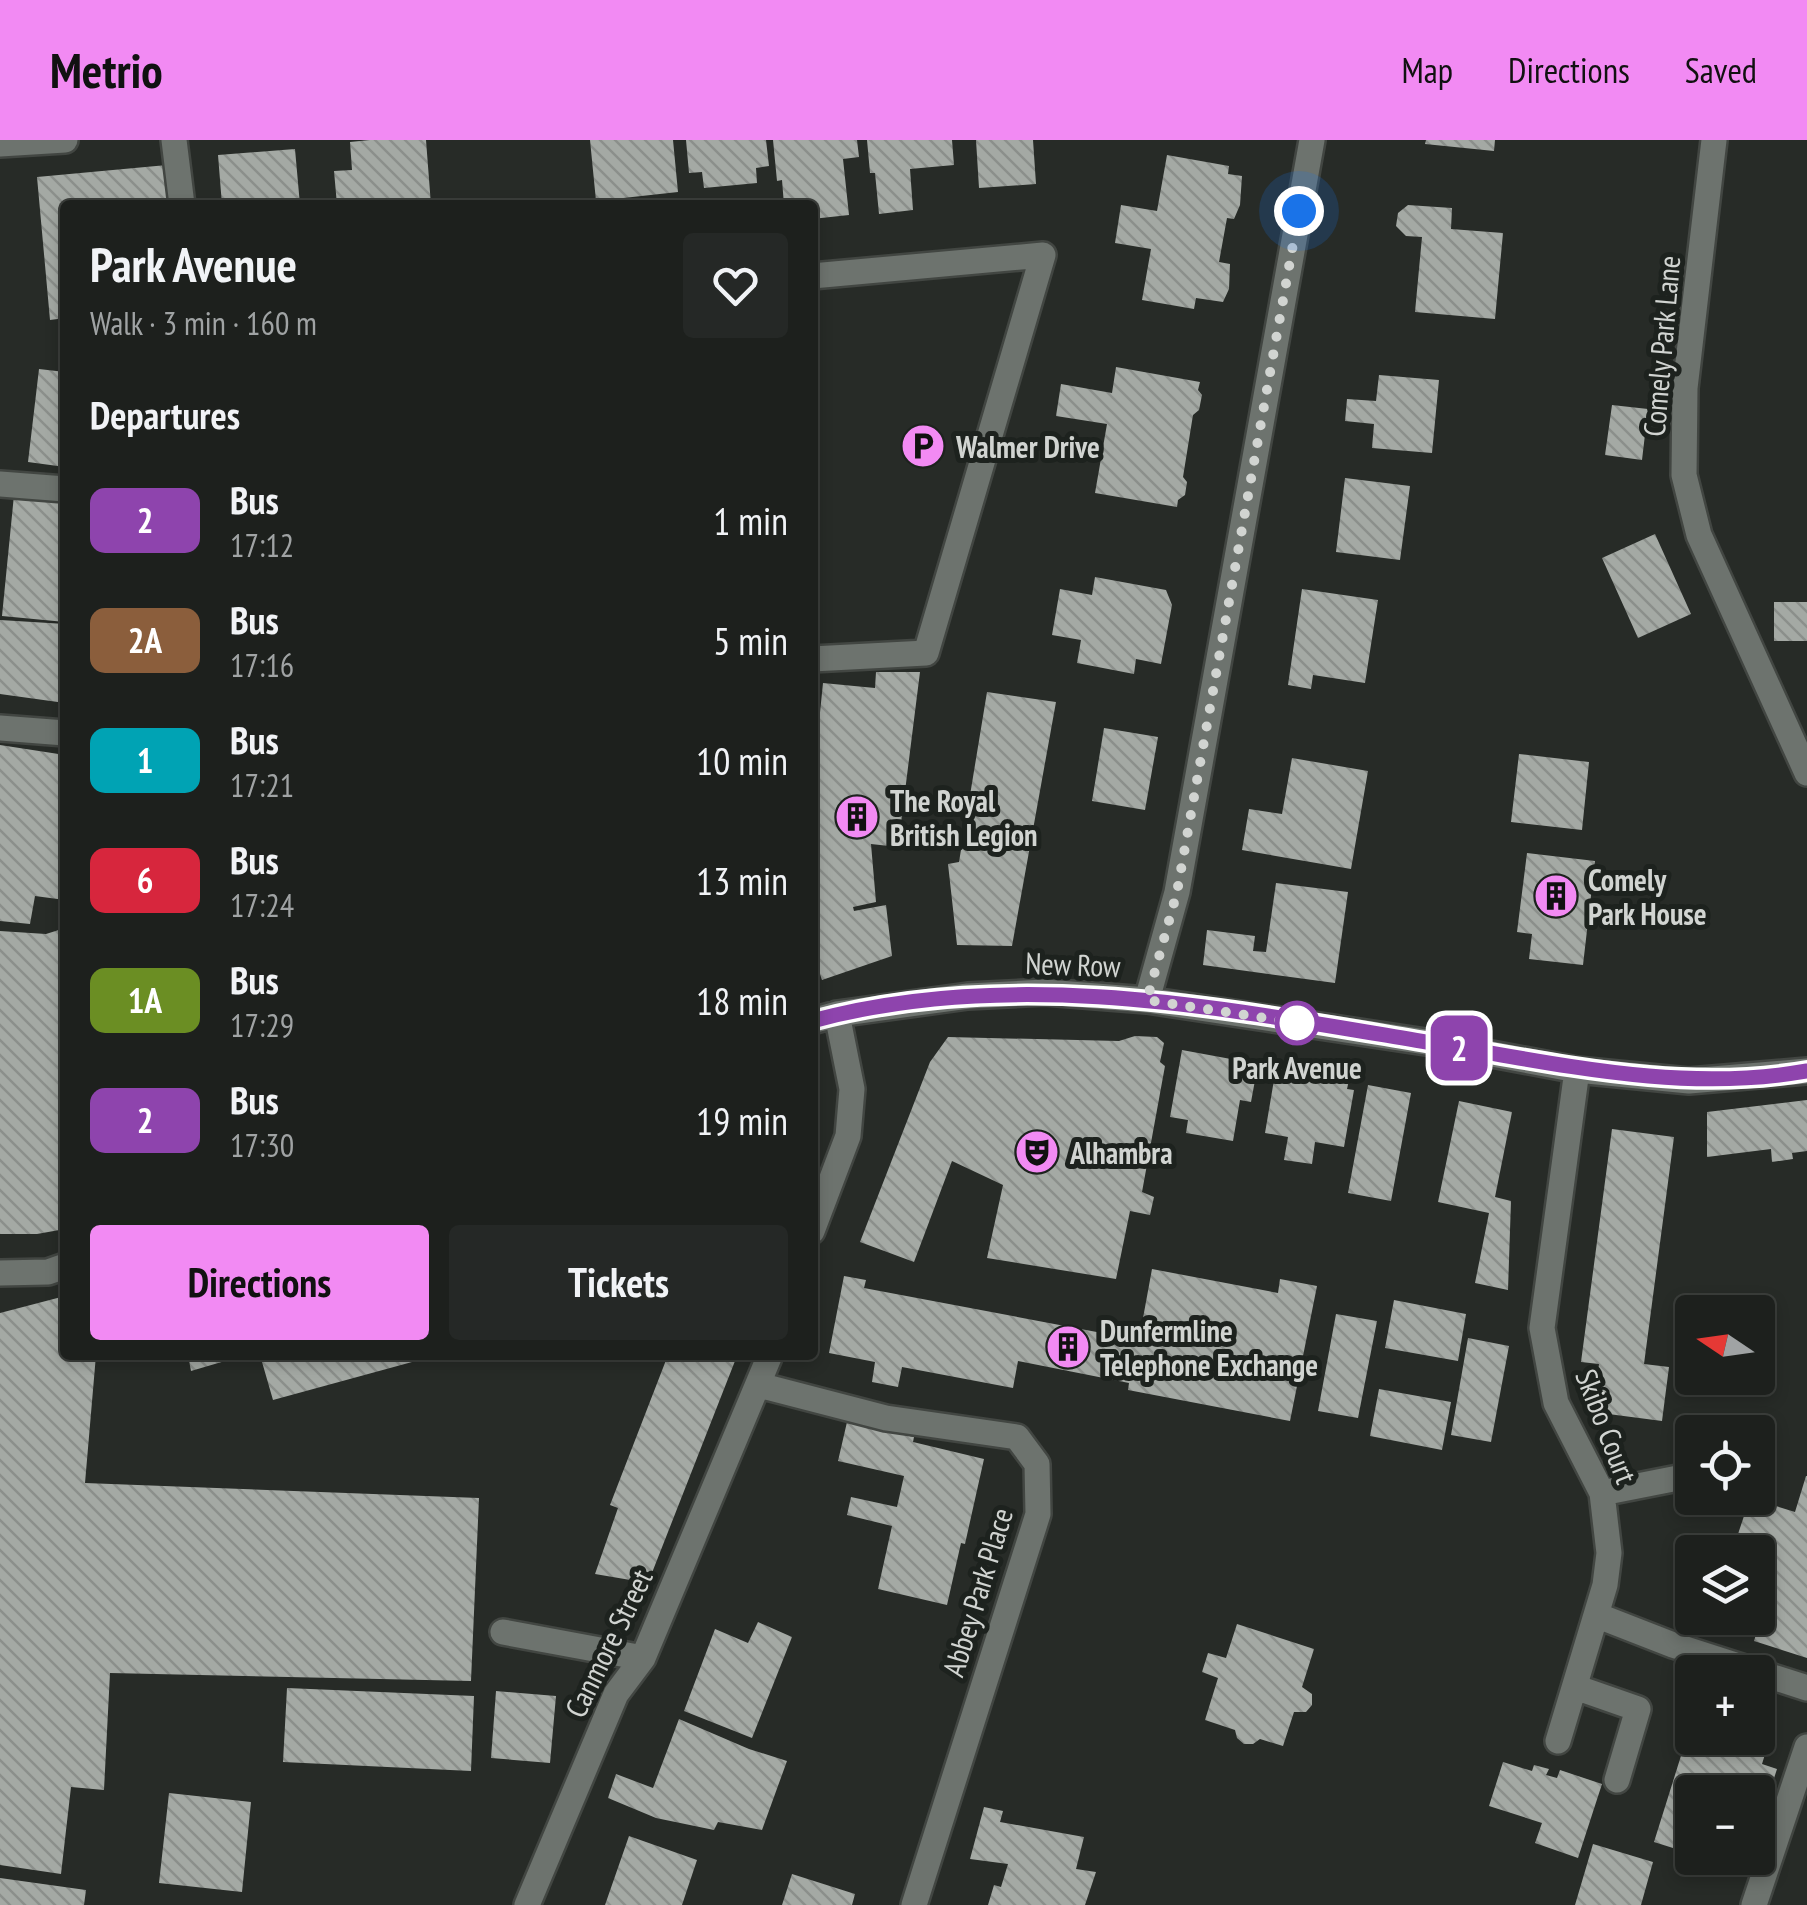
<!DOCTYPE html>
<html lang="en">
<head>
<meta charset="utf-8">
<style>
  :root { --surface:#1d201d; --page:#252826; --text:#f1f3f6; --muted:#a0a3a4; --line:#3b3e3b; --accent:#f28af3 }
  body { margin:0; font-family:"PT Sans Narrow",sans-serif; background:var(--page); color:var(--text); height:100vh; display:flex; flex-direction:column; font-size:38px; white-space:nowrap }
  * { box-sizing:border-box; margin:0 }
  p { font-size:32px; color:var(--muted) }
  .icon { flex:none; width:55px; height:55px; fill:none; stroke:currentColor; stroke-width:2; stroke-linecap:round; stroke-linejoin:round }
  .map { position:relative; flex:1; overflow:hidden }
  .sheet { position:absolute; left:60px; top:60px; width:758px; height:1160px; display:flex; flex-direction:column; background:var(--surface); border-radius:10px; box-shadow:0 5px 15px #0003,0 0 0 2px var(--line) }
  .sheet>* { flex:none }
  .badge { padding:0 20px; border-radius:15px; font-size:35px; line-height:65px }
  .needle { width:65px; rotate:283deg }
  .tools { position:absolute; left:1675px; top:1155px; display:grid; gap:20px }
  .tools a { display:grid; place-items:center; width:100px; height:100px; border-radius:10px; background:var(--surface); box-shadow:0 5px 15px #0003,0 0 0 2px var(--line); font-size:50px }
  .you { position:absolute; width:50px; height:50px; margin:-25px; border:8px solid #fff; border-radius:50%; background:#1a73e8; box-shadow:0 0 0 15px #1a73e833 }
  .map>.badge { position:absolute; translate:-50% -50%; box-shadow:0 0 0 5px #fff }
  h2 { padding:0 30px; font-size:38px; line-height:90px }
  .round { display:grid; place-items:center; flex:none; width:105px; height:105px; border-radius:10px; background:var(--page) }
  .head { display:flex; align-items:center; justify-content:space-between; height:170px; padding:0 30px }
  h1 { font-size:48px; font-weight:600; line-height:75px }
  .cta { display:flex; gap:20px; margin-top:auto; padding:20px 30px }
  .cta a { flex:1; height:115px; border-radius:10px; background:var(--accent); color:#111; font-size:40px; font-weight:600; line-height:115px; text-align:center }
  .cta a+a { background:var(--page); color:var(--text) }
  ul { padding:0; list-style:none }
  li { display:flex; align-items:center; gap:30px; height:120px; padding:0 30px }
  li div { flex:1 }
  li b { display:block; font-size:38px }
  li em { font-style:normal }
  li .badge { min-width:110px; font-weight:700; text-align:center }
  header { display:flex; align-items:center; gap:60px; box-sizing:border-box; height:140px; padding:0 50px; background:var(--accent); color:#111 }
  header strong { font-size:48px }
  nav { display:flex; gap:55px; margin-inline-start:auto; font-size:35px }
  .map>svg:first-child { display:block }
</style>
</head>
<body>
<header>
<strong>Metrio</strong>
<nav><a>Map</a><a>Directions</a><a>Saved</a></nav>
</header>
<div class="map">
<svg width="1807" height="1765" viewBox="0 0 1807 1765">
  <defs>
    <pattern id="building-back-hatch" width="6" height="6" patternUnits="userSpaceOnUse" patternTransform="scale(2.5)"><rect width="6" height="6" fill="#a4a9a4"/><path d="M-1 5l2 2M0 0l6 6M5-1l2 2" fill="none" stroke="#8b8f8b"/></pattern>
  </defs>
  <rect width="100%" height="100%" fill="#272b27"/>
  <path fill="url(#building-back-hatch)" d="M370,0H426L431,65H337L334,31L352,30L350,2Z
    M590,0H673L678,52L596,61Z
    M686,0H766L769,26L756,28L757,43L704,48L702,32L689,33Z
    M773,0H857L859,17L843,19L849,75L812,79V65H784L782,40L777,41Z
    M867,0H952L954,25L910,29L913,70L879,74L875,33H870Z
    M976,0H1033L1036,44L979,48Z
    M1426,0H1495L1494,11L1425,4Z
    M295,9L300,65H222L218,15Z
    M1167,15L1229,26L1228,34L1242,36L1240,65L1234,79L1227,78L1219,122L1230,124L1229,149L1223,162L1196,158L1194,169L1142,160L1151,109L1115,103L1121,65L1157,71Z
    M167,25L170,65H65V178L50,180L37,37Z
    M1408,65L1452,68L1451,89L1503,93L1495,179L1415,172L1422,97L1406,96L1396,86L1398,73Z
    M1116,227L1200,242L1198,250L1202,255L1199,270L1193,275L1183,337L1187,342L1185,355L1178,360L1177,367L1095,353L1107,284L1056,276L1061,244L1112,253Z
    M39,229L65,232V327L28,322Z
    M1379,235L1439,240L1432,313L1372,308L1374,284L1345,281L1347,259L1376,261Z
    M1612,265L1648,269L1642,320L1605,315Z
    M1345,338L1410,346L1400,420L1336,412Z
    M14,355L65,360V482L2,476Z
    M1655,394L1691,474L1638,498L1602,418Z
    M1095,437L1166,450L1172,465L1161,524L1136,519L1134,534L1077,523L1081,500L1052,495L1060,449L1092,455Z
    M1302,449L1378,460L1365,543L1313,535L1311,549L1288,545Z
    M1774,462H1807V501H1774Z
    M0,480L65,484V563L0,554Z
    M876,532H920L898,707L871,704L876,762L853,767L854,771L886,765L892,816L822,840L812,811L818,728L812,727V651L823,543L875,548Z
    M987,552L1056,562L1012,806L957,805L948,724L959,722Z
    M1104,588L1158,597L1145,670L1092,661Z
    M0,605L65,615V760L35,756L30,784L0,781Z
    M1519,614L1589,622L1582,690L1511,682Z
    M1292,618L1368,631L1351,729L1242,710L1249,669L1282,674Z
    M1527,713L1595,721L1583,825L1529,819L1532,794L1517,792Z
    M1276,743L1348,752L1335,843L1203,825L1207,790L1255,796L1253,811L1266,812Z
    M65,788V921L60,922L65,954V1089L37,1094H0V791L46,794Z
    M1135,896L1157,897L1164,903L1160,922L1165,926L1142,1052L1154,1057L1150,1075L1130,1071L1116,1139L987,1118L1003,1045L952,1021L914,1122L860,1102L930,922L948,897L1119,901Z
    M1182,910L1258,924L1251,962L1240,960L1233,1001L1186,993L1188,980L1170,977Z
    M1276,928L1349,940L1347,949L1354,950L1344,1007L1315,1002L1312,1024L1284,1020L1288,997L1265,993Z
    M1368,945L1411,953L1391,1061L1348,1053Z
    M1807,960V1011L1792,1013L1793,1019L1772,1022L1771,1009L1707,1017V972Z
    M1459,961L1512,972L1495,1057L1511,1061L1508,1150L1475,1143L1489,1073L1438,1062Z
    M1612,989L1674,997L1644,1224L1669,1227L1662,1281L1593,1272L1599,1224L1581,1222Z
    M1152,1129L1278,1153L1280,1139L1317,1146L1290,1281L1128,1250L1129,1243L1018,1221L1013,1248L902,1227L898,1247L872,1242L875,1222L829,1213L844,1136L866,1140L864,1148L1139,1200Z
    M65,1156V1215H96L85,1343L479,1358L471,1541L110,1533L104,1650L71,1647L61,1734L0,1725V1173Z
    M1394,1160L1466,1174L1458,1221L1385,1208Z
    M1758,1172L1771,1173L1766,1219L1758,1218Z
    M1336,1174L1377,1181L1358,1278L1318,1271Z
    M1468,1198L1509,1206L1491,1302L1451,1295Z
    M188,1215H242V1216L191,1231Z
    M260,1215H433L434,1216L273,1260Z
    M668,1215H721L735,1221L648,1443L595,1434L618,1368L610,1365Z
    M1379,1249L1451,1262L1442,1310L1370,1296Z
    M847,1282L914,1297L913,1302L984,1319L965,1404L961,1403L947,1465L878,1449L892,1386L847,1375L851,1357L897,1367L904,1336L838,1321Z
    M1806,1336H1807V1518L1754,1501L1768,1455L1758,1452V1412H1732L1750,1358L1795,1372Z
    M758,1482L792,1497L752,1598L684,1571L715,1489L748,1503Z
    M1237,1484L1314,1509L1302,1547L1312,1554V1565L1306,1572H1294L1283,1606L1260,1599L1253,1604H1244L1237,1598L1235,1590L1205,1580L1218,1538L1202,1532L1208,1513L1226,1518Z
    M287,1548L474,1556L471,1631L283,1622Z
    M496,1551L556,1556L550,1623L491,1618Z
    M1758,1573L1776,1579L1762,1624L1777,1629L1758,1688V1652H1692V1714L1654,1702L1685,1603L1695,1606L1698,1598H1758Z
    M679,1579L749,1609L787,1621L762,1690L718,1682L714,1690L656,1678L608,1658L616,1634L653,1648Z
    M1503,1622L1532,1631L1534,1625L1549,1629L1546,1635L1557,1638L1560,1630L1602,1644L1578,1718L1535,1703L1542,1683L1489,1666Z
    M169,1653L251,1662L242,1752L159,1743Z
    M984,1667L1003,1671L1000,1682L1084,1697L1076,1729L1096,1732L1085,1765H988L994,1745L1001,1747L1008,1724L970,1719Z
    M629,1696L697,1720L682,1765H605Z
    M1593,1704L1653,1722L1641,1765H1575Z
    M1706,1718H1749L1745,1731Z
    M792,1734L855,1754L852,1765H782Z
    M0,1738L86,1750L84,1765H0Z"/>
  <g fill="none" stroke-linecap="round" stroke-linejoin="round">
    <defs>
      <path id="minor" d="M174,0L182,65
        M1714,0L1685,248L1684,335L1699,395L1807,633
        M0,4L65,0
        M812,136L1043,115L926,513L812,519
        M0,344L65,349
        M0,588L65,593
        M1147,860L1177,752L1312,0
        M812,881L837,874L968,856L1045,852L1147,860L1439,904L1577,930L1689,941L1807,931
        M812,1091L848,996L852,949L837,874
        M0,1133L48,1132L65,1126
        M759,1245L886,1278L1017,1297L1037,1324L1038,1374L914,1765
        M1602,1353L1678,1338
        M1596,1475L1673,1505L1807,1548
        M503,1492L643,1518
        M1575,1547L1638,1569L1617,1640
        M1558,1601L1605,1445L1609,1413L1602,1353L1556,1263L1542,1188L1577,930
        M527,1765L616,1554L643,1518L770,1215
        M1754,1765L1807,1607"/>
    </defs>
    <use href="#minor" stroke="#424642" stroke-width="30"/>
    <use href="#minor" stroke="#6d736e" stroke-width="25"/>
  </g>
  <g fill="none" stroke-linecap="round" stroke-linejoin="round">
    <defs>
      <path id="line" d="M812,881C1017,825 1233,870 1438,904C1560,924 1682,953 1807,931"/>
    </defs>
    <use href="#line" stroke="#fff" stroke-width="22"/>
    <use href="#line" stroke="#8e44ad" stroke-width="15"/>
    <path stroke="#d1d4d1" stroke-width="10" stroke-dasharray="0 18" d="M1297,883L1147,860L1177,752L1299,71"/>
  </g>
  <defs>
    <symbol id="parking-disc" viewBox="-11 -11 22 22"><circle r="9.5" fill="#f28af3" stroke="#1d221e"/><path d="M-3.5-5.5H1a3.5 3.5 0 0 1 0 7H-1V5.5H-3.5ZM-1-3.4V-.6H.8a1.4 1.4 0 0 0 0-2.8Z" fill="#111"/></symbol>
    <symbol id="building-disc" viewBox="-11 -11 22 22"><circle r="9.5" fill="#f28af3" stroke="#1d221e"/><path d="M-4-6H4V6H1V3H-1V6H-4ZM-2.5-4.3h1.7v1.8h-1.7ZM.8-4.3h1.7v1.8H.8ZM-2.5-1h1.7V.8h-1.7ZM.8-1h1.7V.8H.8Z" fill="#111"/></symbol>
    <symbol id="theatre-disc" viewBox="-11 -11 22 22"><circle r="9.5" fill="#f28af3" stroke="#1d221e"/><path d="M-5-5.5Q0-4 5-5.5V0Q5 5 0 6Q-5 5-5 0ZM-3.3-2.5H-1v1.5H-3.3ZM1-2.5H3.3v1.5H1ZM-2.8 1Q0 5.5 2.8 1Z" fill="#111"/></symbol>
  </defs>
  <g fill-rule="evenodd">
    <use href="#parking-disc" x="898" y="281" width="50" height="50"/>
    <use href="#building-disc" x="832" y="652" width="50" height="50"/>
    <use href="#building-disc" x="1531" y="731" width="50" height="50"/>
    <use href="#theatre-disc" x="1012" y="987" width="50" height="50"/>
    <use href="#building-disc" x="1043" y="1182" width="50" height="50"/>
  </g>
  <circle fill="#fff" stroke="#8e44ad" stroke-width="5" cx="1297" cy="883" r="20"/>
  <g text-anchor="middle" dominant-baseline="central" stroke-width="10" stroke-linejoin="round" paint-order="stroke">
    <g font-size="30" fill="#d1d4d1" stroke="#1d221e">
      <text transform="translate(1661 206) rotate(-85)">Comely Park Lane</text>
      <text transform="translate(1073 824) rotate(2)">New Row</text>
      <text transform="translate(1607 1286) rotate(69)">Skibo Court</text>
      <text transform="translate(977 1452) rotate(-73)">Abbey Park Place</text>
      <text transform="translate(608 1503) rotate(-64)">Canmore Street</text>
    </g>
    <g font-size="30" font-weight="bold" fill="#d1d4d1" stroke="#1d221e" text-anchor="start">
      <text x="956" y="306">Walmer Drive</text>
      <text x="890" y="660">The Royal<tspan x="890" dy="34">British Legion</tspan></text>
      <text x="1588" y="739">Comely<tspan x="1588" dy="34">Park House</tspan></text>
      <text x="1070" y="1012">Alhambra</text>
      <text x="1100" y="1190">Dunfermline<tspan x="1100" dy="34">Telephone Exchange</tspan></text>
    </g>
    <g font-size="30" font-weight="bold" fill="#d1d4d1" stroke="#1d221e">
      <text x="1297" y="927">Park Avenue</text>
    </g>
  </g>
</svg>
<div class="tools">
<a><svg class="needle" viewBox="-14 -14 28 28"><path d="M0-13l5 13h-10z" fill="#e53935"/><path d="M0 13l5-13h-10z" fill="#a0a3a4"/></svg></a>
<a><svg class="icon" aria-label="locate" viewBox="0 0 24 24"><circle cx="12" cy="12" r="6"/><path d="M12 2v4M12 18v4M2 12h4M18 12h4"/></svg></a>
<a><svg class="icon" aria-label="layers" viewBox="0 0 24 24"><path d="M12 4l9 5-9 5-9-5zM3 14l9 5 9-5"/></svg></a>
<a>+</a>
<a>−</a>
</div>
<div class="you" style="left:1299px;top:71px"></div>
<b class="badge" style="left:1459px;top:908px;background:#8e44ad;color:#fff">2</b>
<section class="sheet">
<div class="head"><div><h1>Park Avenue</h1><p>Walk · 3 min · 160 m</p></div><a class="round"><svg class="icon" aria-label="heart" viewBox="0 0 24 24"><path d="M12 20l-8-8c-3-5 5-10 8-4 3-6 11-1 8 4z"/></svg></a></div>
<h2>Departures</h2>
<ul>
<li><span class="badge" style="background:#8e44ad;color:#fff">2</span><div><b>Bus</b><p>17:12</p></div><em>1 min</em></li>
<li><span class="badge" style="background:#8b5e3c;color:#fff">2A</span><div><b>Bus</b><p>17:16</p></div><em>5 min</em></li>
<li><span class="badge" style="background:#00a3b4;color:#fff">1</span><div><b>Bus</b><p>17:21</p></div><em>10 min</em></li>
<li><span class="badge" style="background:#d7263d;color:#fff">6</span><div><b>Bus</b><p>17:24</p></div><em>13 min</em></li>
<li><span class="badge" style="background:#6b8e23;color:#fff">1A</span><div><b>Bus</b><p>17:29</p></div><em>18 min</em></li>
<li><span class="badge" style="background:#8e44ad;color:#fff">2</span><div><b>Bus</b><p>17:30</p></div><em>19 min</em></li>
</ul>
<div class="cta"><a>Directions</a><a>Tickets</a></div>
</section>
</div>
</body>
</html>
